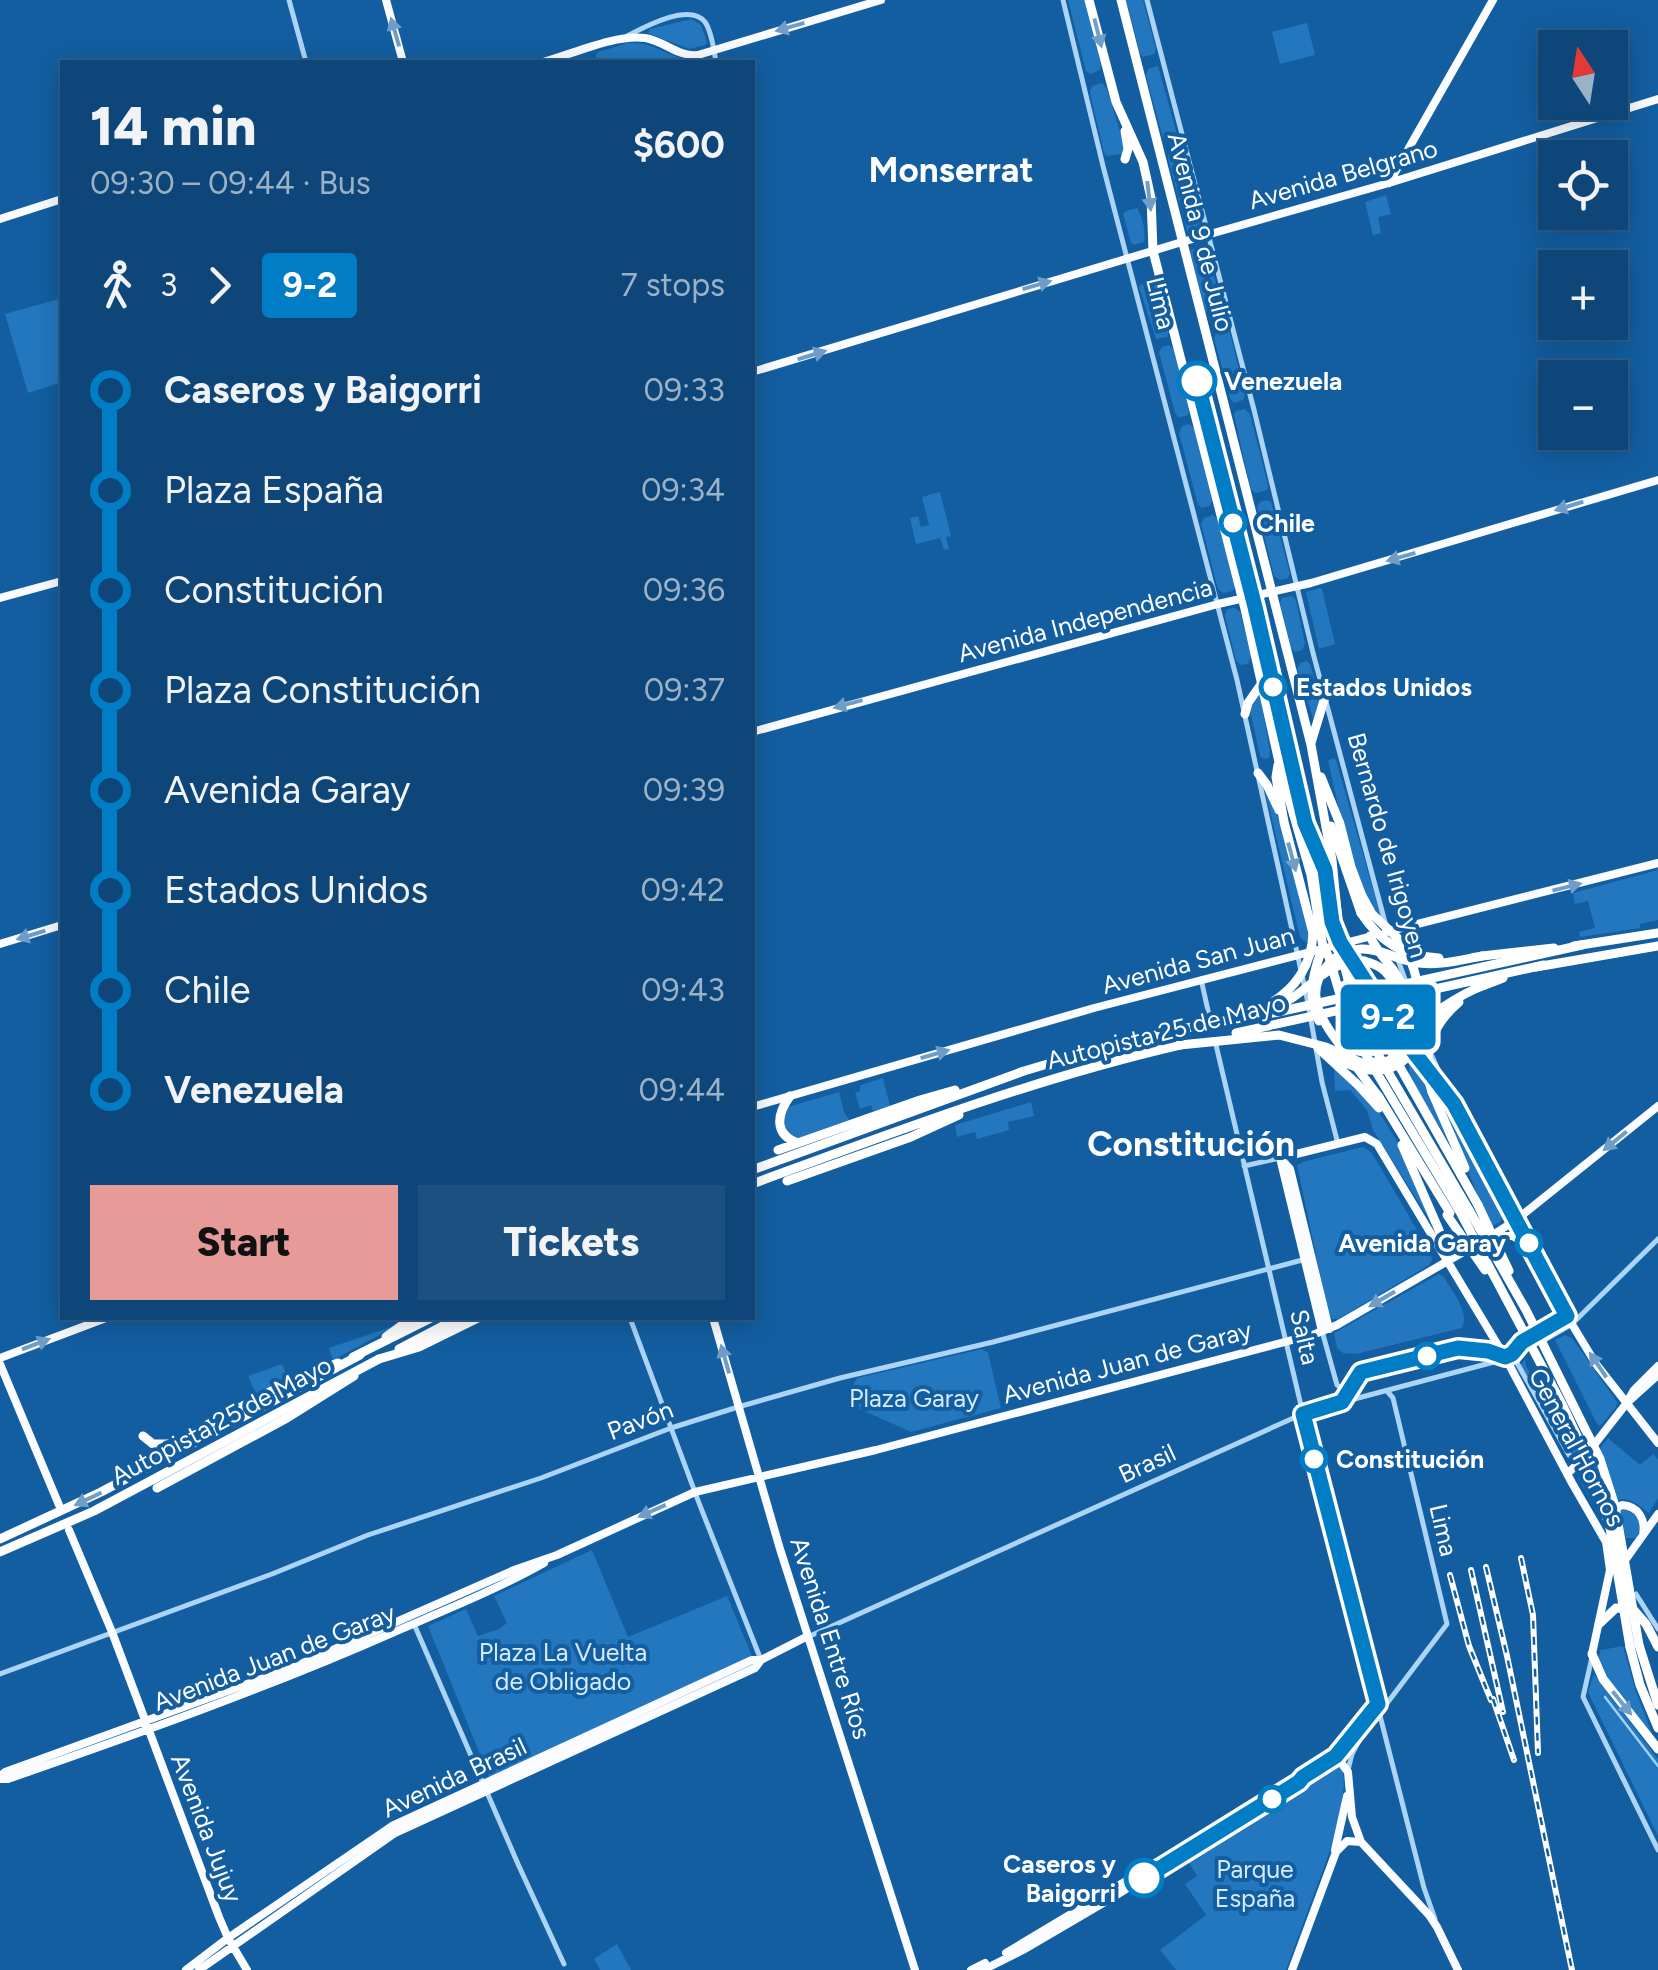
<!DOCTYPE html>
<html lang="en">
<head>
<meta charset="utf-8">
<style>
  :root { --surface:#0e4679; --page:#1c5080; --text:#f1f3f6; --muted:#9bb1c6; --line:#2e5e8a; --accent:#e69b98 }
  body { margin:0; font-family:Figtree,sans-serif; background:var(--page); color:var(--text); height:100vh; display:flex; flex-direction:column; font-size:38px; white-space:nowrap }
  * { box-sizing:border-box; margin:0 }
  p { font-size:32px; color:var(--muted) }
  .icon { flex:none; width:55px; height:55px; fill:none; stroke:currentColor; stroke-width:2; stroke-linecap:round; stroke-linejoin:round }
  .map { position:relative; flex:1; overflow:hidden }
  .details { position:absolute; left:60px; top:60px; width:695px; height:1260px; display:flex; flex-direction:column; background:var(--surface); border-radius:0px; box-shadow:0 5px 25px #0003,0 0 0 2px var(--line) }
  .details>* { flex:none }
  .badge { padding:0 20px; border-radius:8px; font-size:35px; line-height:65px }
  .needle { width:65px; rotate:348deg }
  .buttons { position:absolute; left:1538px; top:30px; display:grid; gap:20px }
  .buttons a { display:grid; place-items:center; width:90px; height:90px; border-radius:0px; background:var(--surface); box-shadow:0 5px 25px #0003,0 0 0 2px var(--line); font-size:50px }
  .map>.badge { position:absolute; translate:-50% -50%; box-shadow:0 0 0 5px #fff }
  .legs { display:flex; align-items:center; gap:15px; height:110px; padding:0 30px; font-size:32px }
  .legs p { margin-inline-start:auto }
  .headline { display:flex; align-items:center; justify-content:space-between; height:170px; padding:0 30px }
  h1 { font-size:55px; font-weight:800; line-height:75px }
  .cta { display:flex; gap:20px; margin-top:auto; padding:20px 30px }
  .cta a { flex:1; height:115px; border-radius:0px; background:var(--accent); color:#111; font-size:40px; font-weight:800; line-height:115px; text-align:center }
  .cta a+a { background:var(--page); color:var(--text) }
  ul { padding:0 30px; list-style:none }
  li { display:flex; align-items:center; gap:35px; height:100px; font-size:38px }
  li i { display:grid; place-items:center; width:15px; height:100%; margin:0 12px; background:currentColor }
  li i::after { content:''; width:25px; height:25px; margin:-12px; border:8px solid; border-radius:50%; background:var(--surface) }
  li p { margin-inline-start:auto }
  li:first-child i { background:linear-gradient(#0000 50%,currentColor 0) }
  li:last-child i { background:linear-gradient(currentColor 50%,#0000 0) }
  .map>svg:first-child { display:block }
</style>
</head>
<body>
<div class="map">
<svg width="1658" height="1970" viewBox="0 0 1658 1970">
  <rect width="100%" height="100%" fill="#135ea1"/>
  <path fill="#2277be" d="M1068,0H1085L1087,5L1101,66L1100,70L1090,74L1086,71Z
    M1126,0H1143L1156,49L1154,54L1143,57L1140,53Z
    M691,19L701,25L707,42L706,45L689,49L648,33L650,29Z
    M1307,23L1315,55L1280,64L1272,32Z
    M628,43C665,41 672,68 712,58L713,62H596V55L598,52Z
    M1158,66L1177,134L1176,138L1167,140L1163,138L1146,76L1148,69Z
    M1102,83L1107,89L1125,148L1122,154L1106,156L1104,153L1090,93L1092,86Z
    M1177,149L1182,153L1200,223L1199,227L1187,231L1168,158L1169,153Z
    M1386,195L1391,214L1378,217L1381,233L1373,235L1365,202Z
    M1137,208C1143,217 1146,232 1144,242L1134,245L1131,243L1123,214L1126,211Z
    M1202,246L1206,249L1223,307L1215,301L1211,284L1206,285L1210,306L1206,313L1191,255L1190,250Z
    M1154,275L1169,331L1167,337L1156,339L1139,287L1142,284L1145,285L1149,302L1155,300L1150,281Z
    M62,298V382L28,393L5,314Z
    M1223,329L1230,333L1245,394L1243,400L1234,403L1230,398L1214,338L1217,331Z
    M1169,345L1173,348L1189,410L1188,415L1179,418L1175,413L1159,352L1162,347Z
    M1245,409L1250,414L1268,485L1267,490L1256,493L1251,490L1234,415L1236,411Z
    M1189,424L1194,428L1212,500L1210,506L1202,508L1198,505L1179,433L1182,426Z
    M940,492L951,536L946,537L949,549L944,550L940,538L916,544L910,518L918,516L921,527L929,525L922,497Z
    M1267,500L1271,502L1290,574L1287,579L1280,580L1274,576L1257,507L1260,502Z
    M1213,515L1217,519L1235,585L1233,591L1223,593L1218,589L1201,524L1204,518Z
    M1320,588L1322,589L1335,644L1319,649L1306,592Z
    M1292,596L1296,600L1305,644L1302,650L1295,652L1291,648L1280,603L1282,598Z
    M1235,608L1240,612L1251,656L1248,664L1241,665L1236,661L1225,616L1227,609Z
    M1307,661L1310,664L1322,703L1315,724L1297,669L1300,663Z
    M1260,694L1270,752L1269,758L1263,759L1260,756L1250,709Z
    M1333,758L1336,760L1381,917C1351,884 1339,805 1328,761Z
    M1264,786L1278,817L1309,923L1310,941L1305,942L1300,937Z
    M1658,870V920L1640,924V928L1580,937L1579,932L1595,928L1588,901L1575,904L1573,893Z
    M1412,1060L1442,1095L1495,1199L1506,1212L1500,1222L1491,1227L1433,1087L1459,1159L1409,1077V1065Z
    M1334,1068L1377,1109L1403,1151L1434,1227L1373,1130L1367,1110L1350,1090L1335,1091Z
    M883,1078L890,1106L873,1111L871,1105L860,1109L855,1092H859L861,1085Z
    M839,1092L844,1112L849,1120L800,1138L785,1132L781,1115L788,1107Z
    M1031,1102L1034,1116L1008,1122L1009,1130L977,1139L975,1132L957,1137L955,1125Z
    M1363,1147L1372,1153L1430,1252L1432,1260L1429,1265L1338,1319H1332L1328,1312L1297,1165L1303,1162Z
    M1439,1274L1444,1277C1452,1292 1470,1311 1462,1328L1356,1354L1343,1353L1337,1348L1334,1333Z
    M400,1324L333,1360L329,1348Z
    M1565,1335L1572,1338L1617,1402L1616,1407L1600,1426L1596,1422L1555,1340Z
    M982,1349L988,1353L1001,1408L911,1432L860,1409L853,1385L857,1378Z
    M1525,1359L1526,1366L1570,1443L1576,1446L1580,1452L1573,1454L1569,1450L1521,1365Z
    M282,1364L289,1381L256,1395L248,1376Z
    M1608,1438L1640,1465L1653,1454L1658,1459V1498L1649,1513C1628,1496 1620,1493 1599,1514L1578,1478L1579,1475Z
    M1621,1509C1635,1510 1638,1518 1641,1530L1635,1538H1626L1620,1511Z
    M592,1550L628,1637L727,1596L752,1656L490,1779L428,1626L466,1609L478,1636L499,1629L507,1623L494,1596Z
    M1623,1646L1635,1689L1654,1739L1604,1677L1598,1658L1601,1650Z
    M1594,1674L1658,1759V1836L1588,1692Z
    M1333,1765L1340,1767L1343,1772L1344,1785L1338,1829L1286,1970H1176L1160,1950L1206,1915L1185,1884L1197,1876L1186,1858Z
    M617,1944L631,1970H600L594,1959Z"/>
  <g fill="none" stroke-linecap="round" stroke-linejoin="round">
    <path stroke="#9fd0f7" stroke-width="2.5" d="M1605,1697L1658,1766"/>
    <path stroke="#acd4f5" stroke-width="5" d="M289,0L306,62
      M1063,0L1103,166L1237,680L1307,998L1322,1082L1338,1144
      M1147,0L1254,410L1313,653L1386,926
      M627,36C644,27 690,2 705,22C712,32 714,51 716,62
      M1398,960L1420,1020
      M1201,979L1209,1015
      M1216,1045L1303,1414L1424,1888L1435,1919
      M1431,1054L1454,1104L1516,1220
      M1244,1166L1280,1158
      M630,1318L699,1503L761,1660
      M1322,1331L1337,1385L1354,1397
      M1538,1333L1567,1316
      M1541,1342L1572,1324L1658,1239
      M1512,1354L1569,1455L1573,1458L1582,1455
      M1636,1594L1658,1629
      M414,1624L518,1864L564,1964
      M810,1636L1309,1411L1494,1362L1531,1347
      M1592,1657L1583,1697L1658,1850
      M0,1674L272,1574L368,1535L541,1478L671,1428L738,1407L840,1378L993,1342L1306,1259
      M1332,1760L1342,1750L1377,1705
      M1348,1770L1352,1754L1360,1739L1447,1624L1393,1398L1387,1391"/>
    <path stroke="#fafcff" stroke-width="8" d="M386,0L403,62
      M543,62C573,54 615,34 645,38C665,41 677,57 698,55L881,0
      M1389,183L1493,0
      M0,219L62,199
      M752,372L1182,242L1389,183L1658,99
      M0,598L62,581
      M752,732L1218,604L1311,583L1658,480
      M1386,932L1658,863
      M0,944L62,925
      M752,1107L1094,1008L1372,936
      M1280,1158L1365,1137L1377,1144L1505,1357L1572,1483L1606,1542L1610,1570L1592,1654
      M1280,1158L1290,1169L1329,1329
      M1281,1162L1322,1331
      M1516,1220L1567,1316L1596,1364L1658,1443
      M1495,1234L1512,1236L1528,1244
      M1488,1238L1516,1220L1658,1106
      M713,1318L780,1549L915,1970
      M0,1358L106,1318
      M0,1364L59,1505
      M1629,1401L1658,1375
      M1568,1473L1583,1459L1626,1404L1634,1390L1658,1366
      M1611,1511L1622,1505C1638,1506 1646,1519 1643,1535
      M69,1530L112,1632L219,1917L228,1938L247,1970
      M1626,1559L1658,1514
      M0,1776L5,1772L294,1667L514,1570L557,1555L695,1492L876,1450L1315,1334L1337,1325L1472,1247
      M0,1779H8C137,1734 267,1688 392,1633C443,1611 496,1590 544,1563
      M1335,1850L1347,1796
      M1006,1953L1183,1847
      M186,1970L228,1938L392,1826L752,1660H761L808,1636
      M199,1970L395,1833L755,1668L761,1660
      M971,1970L985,1963
      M983,1970L1023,1950L1110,1899L1332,1760L1342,1764L1348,1772L1352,1817L1361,1842L1429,1915L1437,1927L1458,1970
      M1292,1970L1336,1852L1347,1841L1361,1842"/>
    <path stroke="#fff" stroke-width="9" d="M1089,0L1116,102L1143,162L1151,198L1153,251L1245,609L1281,771L1311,875L1323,947L1329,957L1343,1005L1360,1045L1459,1210
      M1121,0L1311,745L1332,860L1341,953L1354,1002L1381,1060L1469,1210
      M1125,131L1128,149L1125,159
      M1245,714L1248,703L1262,683
      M1311,743L1325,697
      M1278,765L1276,777L1284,822L1313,933
      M1258,773L1267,785L1279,810
      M1321,777L1340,824L1351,867L1362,896
      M1331,826L1361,913
      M1370,936C1376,950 1385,959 1394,971C1406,988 1413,1015 1414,1035
      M1574,946L1658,933
      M1482,956L1554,948
      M1364,961C1416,974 1383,1019 1392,1053L1478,1205
      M1536,967L1658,946
      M1477,988L1503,978
      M1319,1021C1307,997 1313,971 1323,947
      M1432,1092L1465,1168
      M790,1096C777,1114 773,1134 798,1143
      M1379,1097L1450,1213
      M1402,1145L1445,1244L1447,1261
      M778,1150L920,1100L955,1090
      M752,1170L1024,1071L1115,1044L1205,1024
      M787,1181L911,1137L959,1115
      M752,1184C894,1132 1033,1079 1180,1045
      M386,1337L412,1318
      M399,1349L458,1318
      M353,1357L431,1318
      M379,1359L419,1347L478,1318
      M143,1436L153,1444H171L281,1386L338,1363
      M157,1488L287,1418L354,1376
      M1632,1608L1646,1624L1658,1647
      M1599,1624L1616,1608L1630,1609
      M1639,1645L1658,1705
      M1630,1647L1640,1685L1658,1728
      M1592,1654L1603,1679L1658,1749"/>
    <defs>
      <path id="rail" d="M1521,1558L1533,1615L1538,1753
        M1486,1567L1507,1656L1572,1970
        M1471,1570L1503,1712
        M1450,1575L1469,1646L1491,1700
        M1493,1699L1514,1760"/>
    </defs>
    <use href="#rail" stroke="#fff" stroke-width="6"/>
    <use href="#rail" stroke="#135ea1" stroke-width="2.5" stroke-dasharray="8" stroke-linecap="butt"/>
    <path stroke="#fff" stroke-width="9" d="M1361,913C1380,942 1404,957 1439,958
      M1269,1004C1296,989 1312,964 1313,933
      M1261,1011C1272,1008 1283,1005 1292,998C1318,981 1329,961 1364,961
      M1205,1024L1278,1012L1582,945
      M1236,1033L1544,965
      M1180,1045L1279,1035L1326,1047L1362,1063L1388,1061L1405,1052L1418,1038L1423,1018V1005L1414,970L1405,945L1372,914L1362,896
      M1341,1046C1383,1064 1404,1037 1435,1013C1448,1003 1462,995 1477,988
      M1318,1048L1358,1085L1379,1108
      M1335,1057C1360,1073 1391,1078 1411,1053
      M1432,1092C1421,1057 1431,1026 1459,1002
      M1379,1097C1368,1083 1357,1068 1347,1054C1327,1028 1300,996 1327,966C1335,956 1348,950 1361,949C1379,948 1396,959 1413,962C1436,967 1460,960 1482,956
      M1478,1205L1509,1271
      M1459,1210L1562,1404L1586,1455L1610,1528L1630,1647
      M1469,1210L1526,1310L1600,1459L1615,1506L1639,1645
      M1447,1215L1485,1270
      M0,1539L101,1492L360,1355
      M0,1552L94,1511L379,1359"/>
  </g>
  <defs><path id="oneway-solid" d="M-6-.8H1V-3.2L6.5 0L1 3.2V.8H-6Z" transform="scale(2.5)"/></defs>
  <g fill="#6f9dc7">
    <use href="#oneway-solid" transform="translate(790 27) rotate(164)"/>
    <use href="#oneway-solid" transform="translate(395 32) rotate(-106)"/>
    <use href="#oneway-solid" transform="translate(1037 285) rotate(-16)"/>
    <use href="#oneway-solid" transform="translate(812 355) rotate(-17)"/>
    <use href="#oneway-solid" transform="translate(1569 506) rotate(163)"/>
    <use href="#oneway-solid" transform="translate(1401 557) rotate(164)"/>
    <use href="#oneway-solid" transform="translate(848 704) rotate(165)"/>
    <use href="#oneway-solid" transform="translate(1567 887) rotate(-14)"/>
    <use href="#oneway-solid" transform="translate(31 935) rotate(163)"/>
    <use href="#oneway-solid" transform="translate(935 1054) rotate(-16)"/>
    <use href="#oneway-solid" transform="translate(1615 1141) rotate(141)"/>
    <use href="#oneway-solid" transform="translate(1382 1299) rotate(150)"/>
    <use href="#oneway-solid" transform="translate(36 1344) rotate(-21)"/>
    <use href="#oneway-solid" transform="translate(725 1359) rotate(-106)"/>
    <use href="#oneway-solid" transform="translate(1598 1365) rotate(-124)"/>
    <use href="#oneway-solid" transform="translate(652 1511) rotate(156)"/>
  </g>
  <g fill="#719ec7">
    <use href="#oneway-solid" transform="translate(1098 33) rotate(76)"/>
    <use href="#oneway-solid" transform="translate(1149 196) rotate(83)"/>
    <use href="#oneway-solid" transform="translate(1292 857) rotate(75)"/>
    <use href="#oneway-solid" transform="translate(88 1499) rotate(154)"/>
    <use href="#oneway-solid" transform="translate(1622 1703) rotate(51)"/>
  </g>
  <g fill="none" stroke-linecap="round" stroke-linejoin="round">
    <defs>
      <path id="line-1" d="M1144,1878L1299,1782L1303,1777L1336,1756L1378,1704L1303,1414L1342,1402L1361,1372L1458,1348L1488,1351L1505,1357L1512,1354L1522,1342L1567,1316L1454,1104L1396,1029L1340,942L1332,922L1325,870L1305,823L1255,607L1197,381"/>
    </defs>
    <use href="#line-1" stroke="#fff" stroke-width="22"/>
    <use href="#line-1" stroke="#007dc5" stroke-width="15"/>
  </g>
  <g fill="#fff" stroke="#007dc5" stroke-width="5">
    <circle cx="1197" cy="381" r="18"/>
    <circle cx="1233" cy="523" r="12"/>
    <circle cx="1273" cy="687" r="12"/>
    <circle cx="1529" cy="1243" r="12"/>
    <circle cx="1427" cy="1356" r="12"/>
    <circle cx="1314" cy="1459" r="12"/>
    <circle cx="1272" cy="1799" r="12"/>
    <circle cx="1144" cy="1878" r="18"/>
  </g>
  <g text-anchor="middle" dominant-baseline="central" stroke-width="8" stroke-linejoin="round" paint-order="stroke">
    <g font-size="25" fill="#fff" stroke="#135ea1">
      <text transform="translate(1343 174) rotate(-16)">Avenida Belgrano</text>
      <text transform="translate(1201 232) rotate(76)">Avenida 9 de Julio</text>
      <text transform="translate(1161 303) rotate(76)">Lima</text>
      <text transform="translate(1085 620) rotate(-15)">Avenida Independencia</text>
      <text transform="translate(1388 845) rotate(74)">Bernardo de Irigoyen</text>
      <text transform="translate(1198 960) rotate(-15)">Avenida San Juan</text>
      <text transform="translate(1166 1031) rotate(-14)">Autopista 25 de Mayo</text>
      <text transform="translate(1305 1337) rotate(77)">Salta</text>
      <text transform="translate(1127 1362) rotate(-15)">Avenida Juan de Garay</text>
      <text transform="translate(221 1420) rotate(-28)">Autopista 25 de Mayo</text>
      <text transform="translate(640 1420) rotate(-21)">Pavón</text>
      <text transform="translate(1577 1447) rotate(62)">General Hornos</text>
      <text transform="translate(1147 1463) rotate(-25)">Brasil</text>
      <text transform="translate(1444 1530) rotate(77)">Lima</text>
      <text transform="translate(831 1638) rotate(72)">Avenida Entre Ríos</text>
      <text transform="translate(274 1657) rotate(-21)">Avenida Juan de Garay</text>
      <text transform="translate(454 1777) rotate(-25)">Avenida Brasil</text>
      <text transform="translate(207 1828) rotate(69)">Avenida Jujuy</text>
    </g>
    <g font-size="25" font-weight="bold" fill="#fff" stroke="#135ea1" text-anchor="start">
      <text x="1224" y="381">Venezuela</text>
      <text x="1256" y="523">Chile</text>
      <text x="1296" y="687">Estados Unidos</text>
      <text x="1506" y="1243" text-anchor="end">Avenida Garay</text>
      <text x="1336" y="1459">Constitución</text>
      <text x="1116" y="1864" text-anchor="end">Caseros y<tspan x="1116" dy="29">Baigorri</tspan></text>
    </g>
    <g font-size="25" fill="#d5ebfe" stroke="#135ea1">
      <text x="914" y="1398">Plaza Garay</text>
      <text x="563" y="1652">Plaza La Vuelta<tspan x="563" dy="29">de Obligado</tspan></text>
      <text x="1255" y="1869">Parque<tspan x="1255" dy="29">España</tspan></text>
    </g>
    <g font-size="35" font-weight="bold" fill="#fff" stroke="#135ea1">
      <text x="951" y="170">Monserrat</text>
      <text x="1191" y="1144">Constitución</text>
    </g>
  </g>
</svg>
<div class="buttons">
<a><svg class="needle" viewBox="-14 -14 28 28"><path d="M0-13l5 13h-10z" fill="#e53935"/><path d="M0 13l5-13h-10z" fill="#9bb1c6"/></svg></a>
<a><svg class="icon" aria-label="locate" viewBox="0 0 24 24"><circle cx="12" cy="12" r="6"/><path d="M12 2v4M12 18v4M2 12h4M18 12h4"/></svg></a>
<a>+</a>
<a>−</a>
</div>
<b class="badge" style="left:1388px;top:1017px;background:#007dc5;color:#fff">9-2</b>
<section class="details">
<div class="headline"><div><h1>14 min</h1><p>09:30 – 09:44 · Bus</p></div><b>$600</b></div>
<div class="legs"><svg class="icon" aria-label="walk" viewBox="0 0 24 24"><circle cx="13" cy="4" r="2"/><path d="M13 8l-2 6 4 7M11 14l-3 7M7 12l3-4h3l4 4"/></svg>3<svg class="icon" aria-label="forward" viewBox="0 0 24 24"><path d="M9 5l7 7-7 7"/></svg><b class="badge" style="background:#007dc5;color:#fff">9-2</b><p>7 stops</p></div>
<ul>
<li><i style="color:#007dc5"></i><b>Caseros y Baigorri</b><p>09:33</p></li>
<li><i style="color:#007dc5"></i><span>Plaza España</span><p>09:34</p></li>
<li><i style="color:#007dc5"></i><span>Constitución</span><p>09:36</p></li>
<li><i style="color:#007dc5"></i><span>Plaza Constitución</span><p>09:37</p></li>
<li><i style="color:#007dc5"></i><span>Avenida Garay</span><p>09:39</p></li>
<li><i style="color:#007dc5"></i><span>Estados Unidos</span><p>09:42</p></li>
<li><i style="color:#007dc5"></i><span>Chile</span><p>09:43</p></li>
<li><i style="color:#007dc5"></i><b>Venezuela</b><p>09:44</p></li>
</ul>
<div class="cta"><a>Start</a><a>Tickets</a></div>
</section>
</div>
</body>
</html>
